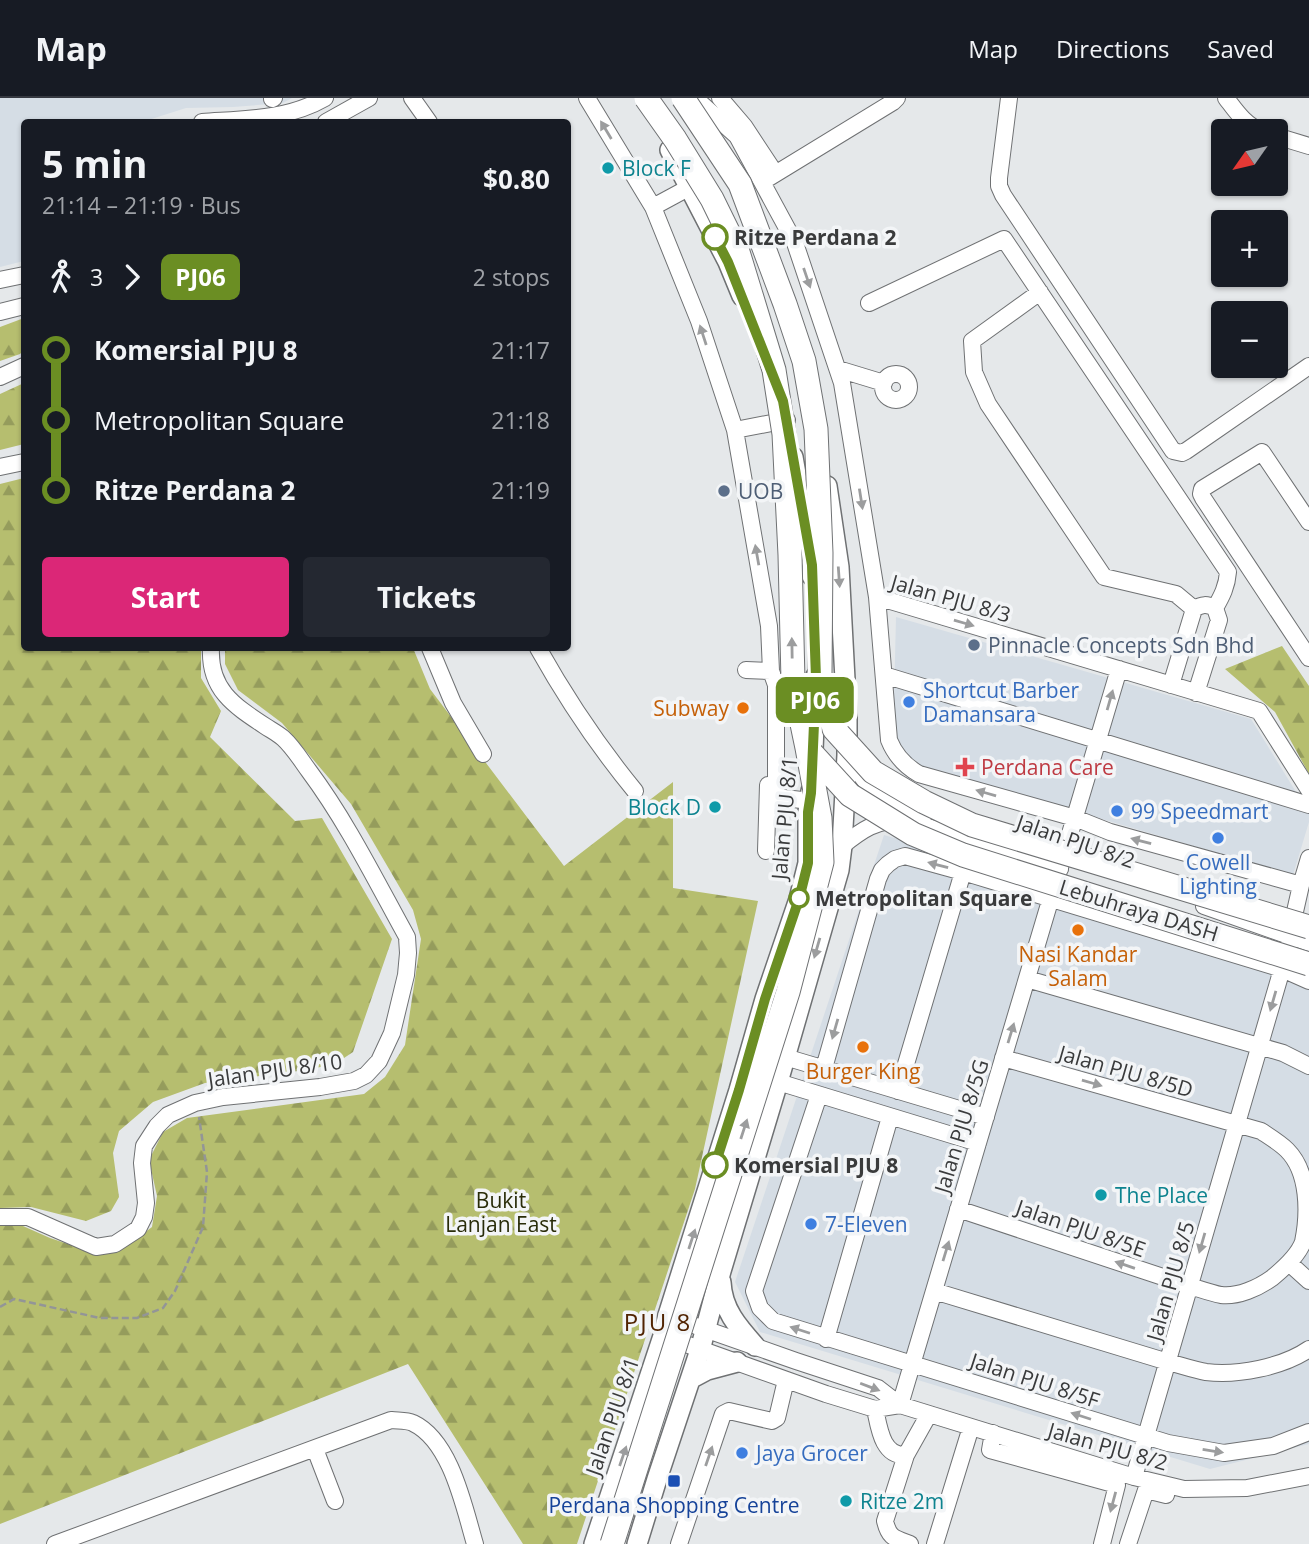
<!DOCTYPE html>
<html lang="en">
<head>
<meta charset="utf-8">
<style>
  :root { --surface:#171b24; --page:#242831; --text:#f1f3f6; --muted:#9ea1a6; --line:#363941; --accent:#db2777 }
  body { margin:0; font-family:"Open Sans",sans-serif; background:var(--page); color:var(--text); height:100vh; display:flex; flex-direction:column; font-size:26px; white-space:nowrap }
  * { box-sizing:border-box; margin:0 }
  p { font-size:23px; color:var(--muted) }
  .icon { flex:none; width:38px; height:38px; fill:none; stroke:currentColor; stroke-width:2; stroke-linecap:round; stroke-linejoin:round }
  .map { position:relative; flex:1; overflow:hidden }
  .details { position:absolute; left:21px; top:21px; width:550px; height:532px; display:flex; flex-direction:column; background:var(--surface); border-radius:7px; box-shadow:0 2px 5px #0004 }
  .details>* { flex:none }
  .badge { padding:0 14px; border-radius:10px; font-size:24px; line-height:46px }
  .needle { width:46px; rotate:236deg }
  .buttons { position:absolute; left:1211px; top:21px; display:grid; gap:14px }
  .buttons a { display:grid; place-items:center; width:77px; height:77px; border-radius:7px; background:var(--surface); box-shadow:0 2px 5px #0004; font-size:35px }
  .map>.badge { position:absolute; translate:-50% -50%; box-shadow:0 0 0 4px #fff }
  .legs { display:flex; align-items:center; gap:10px; height:77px; padding:0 21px; font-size:23px }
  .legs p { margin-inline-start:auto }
  .summary { display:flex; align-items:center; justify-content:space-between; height:119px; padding:0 21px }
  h1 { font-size:38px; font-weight:700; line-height:52px }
  .action { display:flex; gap:14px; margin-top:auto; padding:14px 21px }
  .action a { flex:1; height:80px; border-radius:7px; background:var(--accent); color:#fff; font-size:28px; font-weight:700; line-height:80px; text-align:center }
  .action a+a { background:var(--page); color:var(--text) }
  ul { padding:0 21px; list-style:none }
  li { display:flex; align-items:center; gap:24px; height:70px; font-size:26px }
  li i { display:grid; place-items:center; width:10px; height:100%; margin:0 9px; background:currentColor }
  li i::after { content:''; width:18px; height:18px; margin:-9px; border:5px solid; border-radius:50%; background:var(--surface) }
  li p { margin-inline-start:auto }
  li:first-child i { background:linear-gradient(#0000 50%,currentColor 0) }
  li:last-child i { background:linear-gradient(currentColor 50%,#0000 0) }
  header { display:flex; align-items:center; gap:42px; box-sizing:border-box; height:98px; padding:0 35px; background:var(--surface); border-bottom:2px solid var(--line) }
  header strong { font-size:33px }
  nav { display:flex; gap:38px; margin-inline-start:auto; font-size:24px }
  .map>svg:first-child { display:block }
</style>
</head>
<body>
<header>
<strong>Map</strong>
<nav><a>Map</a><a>Directions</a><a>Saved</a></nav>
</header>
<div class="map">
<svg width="1309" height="1446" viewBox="0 0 1309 1446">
  <defs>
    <pattern id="forest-firs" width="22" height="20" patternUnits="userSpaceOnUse" patternTransform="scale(1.75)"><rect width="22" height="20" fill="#b6be6f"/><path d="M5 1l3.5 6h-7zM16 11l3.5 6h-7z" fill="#959c5c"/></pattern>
  </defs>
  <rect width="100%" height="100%" fill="#e5e8ea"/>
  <path fill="#d5dde5" d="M0,0H292L283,5L233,9L186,10L142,24H24V163L0,169Z
    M896,519L1251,621L1309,715V724L1293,777L910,665L893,646Z
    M884,737L1309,857V1346L1210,1371L760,1234L735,1184Z"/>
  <path fill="url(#forest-firs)" d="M24,220V252L20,256L0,263V229Z
    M24,285V346L0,352V296Z
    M24,380V550H201V580L221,613L210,639L295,723L322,720L392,841L353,954L335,966L306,972L205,985L153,1004L119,1033L113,1055L119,1099L111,1113L86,1123L31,1109L0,1110V386Z
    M1282,548L1309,588V676L1275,614L1225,571Z
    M225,550H413L430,591L564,768L673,684V790L758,803L695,1091L577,1446H523L408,1266L0,1426V1126L14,1124L50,1140L92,1154L128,1147L152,1129L157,1098L149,1062L163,1034L187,1020L364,996L385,979L405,947L421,841L413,812L351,706L282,625L238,592L225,566Z"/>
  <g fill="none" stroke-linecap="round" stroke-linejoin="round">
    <defs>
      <path id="minor" d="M412,0L429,24
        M587,0L653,109L699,223L735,332L769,528L771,573L776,587V699L810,703
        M695,0L737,38L795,145L842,285L877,499
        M720,0L744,28L775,75
        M1009,0L999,80V88L1003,97L1173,353L1182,355L1186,353L1309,268
        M1226,0C1236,13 1245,27 1261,33
        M272,1L274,0
        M202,24C244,21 287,22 325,0
        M326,24L369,0
        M1276,38L1309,48
        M762,84L893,4L897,0
        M653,109L690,89
        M0,182L24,177
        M1040,194L972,243L974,274L988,306L1104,479L1176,496L1194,511
        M869,205L1004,141L1228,474C1227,488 1222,498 1215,510
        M0,214L24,208
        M838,271L884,285
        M883 289a13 13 0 1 1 26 0a13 13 0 1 1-26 0Z
        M0,279L24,268
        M735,332L787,322
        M0,369L24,364
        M1309,424L1262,354L1202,391L1201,396L1203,400L1309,560
        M430,550L453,605L483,656
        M538,550C566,600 598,648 635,693
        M746,572L771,573
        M884,577L1309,707
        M1171,587L1194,511C1202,506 1207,506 1215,510L1219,522L1196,595
        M848,659C856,670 862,681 872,690C886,704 909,708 927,714
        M842,748C863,731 875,723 903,721L1060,771
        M766,753L768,687
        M1301,787L1110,734L1075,720L919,676C905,668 895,657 889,642L877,499L1259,613L1309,692
        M1204,808L1309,845
        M1027,881L1283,955L1309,968
        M785,959L986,1019
        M824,970L878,781L882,772L888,766L895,761L905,758L963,774L1282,871L1309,883
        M778,984L978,1045
        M898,993L963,774
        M819,997L754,1193L760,1210L773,1223L1168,1345L1224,1355L1273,1348L1309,1334
        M958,1111L1190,1188C1200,1191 1211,1195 1221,1197C1238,1199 1258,1190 1272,1180C1283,1171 1298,1158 1303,1144C1309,1115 1309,1074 1287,1052C1280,1045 1270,1039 1261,1033L1003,960
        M0,1119H28L96,1149L115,1146L138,1131L144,1119L146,1105L142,1065L144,1048L157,1028L168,1017L195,1005L223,999L320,989L354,983L366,977L379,963L392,935L406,877L408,855L407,839C376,783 347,724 309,673C301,662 293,649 283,640C277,635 271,632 265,628C233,607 209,591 211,550
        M1289,1165L1309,1183
        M934,1193L1168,1264C1180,1267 1194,1272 1206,1274C1237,1278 1283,1269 1309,1251
        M696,1228L796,1263L878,1290L900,1307L1134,1379L1184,1391L1247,1390L1309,1378
        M669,1240L826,1296L875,1311L900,1307
        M826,1241L890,1019
        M900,1307L1119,571
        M875,1311C879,1329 882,1359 906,1357
        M993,1335L990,1352L1117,1387L1102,1446
        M315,1351L335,1403
        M1134,1379L1282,871L1301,787L1309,760
        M55,1446L391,1322C398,1323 406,1322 413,1325C451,1343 464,1409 475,1446
        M679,1446L723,1316L729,1313L772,1323L777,1320L786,1282
        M910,1446C894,1440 889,1440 885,1423L906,1357L929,1316
        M935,1446L971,1329
        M1128,1446L1146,1392L1166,1397"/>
      <path id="major" d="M670,52L728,164L742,198
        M793,359L812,467V478
        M813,652L816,578
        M721,1184C722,1211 738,1229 755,1248
        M692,1280L707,1272L737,1264
        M594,1446L663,1238L668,1217L739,992L765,901L799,801L808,765V714L811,693
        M637,1446L657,1381L700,1252L721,1173L778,984L839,772L842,748L847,657V619L839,469L827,388"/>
    </defs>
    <use href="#minor" stroke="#6f7173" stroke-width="18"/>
    <use href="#major" stroke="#6f7173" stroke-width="22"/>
    <path stroke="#939597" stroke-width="2.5" stroke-dasharray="7 3.5" stroke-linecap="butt" d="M0,1209L14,1201L100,1220H137L163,1210L175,1193L203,1129L207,1074L199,1019"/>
    <use href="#minor" stroke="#fff" stroke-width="16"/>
    <use href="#major" stroke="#fff" stroke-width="19"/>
    <defs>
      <path id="highway-bridge" d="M646,0L675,41L712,101L738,154L774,272L784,336L790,457L793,583L807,650L850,697L913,736L963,757L1309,866
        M683,0L740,86L785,206L804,263L816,331L821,455L820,576L834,631L873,674L924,704L972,727L1309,829
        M612,1446L788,894L822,764L820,720L807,650"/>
    </defs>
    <use href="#highway-bridge" stroke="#6f7173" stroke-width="25" stroke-linecap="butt"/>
    <use href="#highway-bridge" stroke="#fff" stroke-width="23"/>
  </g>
  <defs><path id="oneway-solid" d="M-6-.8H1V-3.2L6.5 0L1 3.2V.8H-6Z" transform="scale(1.75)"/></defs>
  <g fill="#9c9d9e">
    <use href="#oneway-solid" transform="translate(606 32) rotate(-121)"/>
    <use href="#oneway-solid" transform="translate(807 180) rotate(71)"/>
    <use href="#oneway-solid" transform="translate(703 237) rotate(-108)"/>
    <use href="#oneway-solid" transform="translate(861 401) rotate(81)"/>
    <use href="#oneway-solid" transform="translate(757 457) rotate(-100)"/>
    <use href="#oneway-solid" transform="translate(839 479) rotate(86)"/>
    <use href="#oneway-solid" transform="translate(964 525) rotate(16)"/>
    <use href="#oneway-solid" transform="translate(792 550) rotate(-91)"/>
    <use href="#oneway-solid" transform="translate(1110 602) rotate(-74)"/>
    <use href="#oneway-solid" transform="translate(986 695) rotate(-164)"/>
    <use href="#oneway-solid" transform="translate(1141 743) rotate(-165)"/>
    <use href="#oneway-solid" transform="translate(938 767) rotate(-165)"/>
    <use href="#oneway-solid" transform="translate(817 850) rotate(106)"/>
    <use href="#oneway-solid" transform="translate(1273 903) rotate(106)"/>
    <use href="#oneway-solid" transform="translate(835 931) rotate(106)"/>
    <use href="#oneway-solid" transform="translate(1011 935) rotate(-73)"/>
    <use href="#oneway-solid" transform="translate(1092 985) rotate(16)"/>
    <use href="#oneway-solid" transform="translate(744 1031) rotate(-72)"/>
    <use href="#oneway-solid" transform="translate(692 1141) rotate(-72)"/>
    <use href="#oneway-solid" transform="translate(1202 1145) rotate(106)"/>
    <use href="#oneway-solid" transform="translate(946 1153) rotate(-73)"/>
    <use href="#oneway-solid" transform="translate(1125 1167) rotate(-161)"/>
    <use href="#oneway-solid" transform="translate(800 1232) rotate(-162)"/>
    <use href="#oneway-solid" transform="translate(870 1289) rotate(21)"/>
    <use href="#oneway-solid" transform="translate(1081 1318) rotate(-162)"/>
    <use href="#oneway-solid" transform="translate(1213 1353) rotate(9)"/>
    <use href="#oneway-solid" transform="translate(623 1358) rotate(-71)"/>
    <use href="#oneway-solid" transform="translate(709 1358) rotate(-71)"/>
    <use href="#oneway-solid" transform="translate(1113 1404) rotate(105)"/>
  </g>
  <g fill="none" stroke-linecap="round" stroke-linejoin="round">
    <defs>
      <path id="line-1" d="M715,139L728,164L783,303L812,467L816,580L811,695L808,714V765L799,801L765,901L739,992L715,1067"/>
    </defs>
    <use href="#line-1" stroke="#fff" stroke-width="16"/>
    <use href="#line-1" stroke="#6b8e23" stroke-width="10"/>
  </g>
  <g fill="#0f9aa8" stroke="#f3f5f7" stroke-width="2.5">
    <circle cx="608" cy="70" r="7"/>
    <circle cx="715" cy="709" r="7"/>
    <circle cx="1101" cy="1097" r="7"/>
    <circle cx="846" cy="1403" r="7"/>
  </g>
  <g fill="#fff" stroke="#6b8e23" stroke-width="3.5">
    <circle cx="715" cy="139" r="12"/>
    <circle cx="799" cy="800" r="9"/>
    <circle cx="715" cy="1067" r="12"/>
  </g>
  <g fill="#5c6f8a" stroke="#f3f5f7" stroke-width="2.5">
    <circle cx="724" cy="393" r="7"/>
    <circle cx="974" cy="547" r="7"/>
  </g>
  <g fill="#3f7fe0" stroke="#f3f5f7" stroke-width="2.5">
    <circle cx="909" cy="604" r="7"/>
    <circle cx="1117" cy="713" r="7"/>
    <circle cx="1218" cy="740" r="7"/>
    <circle cx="811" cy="1126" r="7"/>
    <circle cx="742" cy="1355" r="7"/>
  </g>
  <g fill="#e8710a" stroke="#f3f5f7" stroke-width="2.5">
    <circle cx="743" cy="610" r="7"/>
    <circle cx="1078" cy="832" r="7"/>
    <circle cx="863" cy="949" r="7"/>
  </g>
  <path fill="#e0444e" stroke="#f3f5f7" stroke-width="2.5" d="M961.5 658.5h7v7h7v7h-7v7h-7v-7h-7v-7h7z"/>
  <rect fill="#1a4fb4" stroke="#f3f5f7" stroke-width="2.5" x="667" y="1376" width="14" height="14" rx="3.5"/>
  <g text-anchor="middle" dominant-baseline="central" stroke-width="7" stroke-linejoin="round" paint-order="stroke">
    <g font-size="21" fill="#0d838f" stroke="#f3f5f7" text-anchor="start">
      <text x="622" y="70">Block F</text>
      <text x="701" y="709" text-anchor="end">Block D</text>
      <text x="1115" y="1097">The Place</text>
      <text x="860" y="1403">Ritze 2m</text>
    </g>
    <g font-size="21" font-weight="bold" fill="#3a3b3c" stroke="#f3f5f7" text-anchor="start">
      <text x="734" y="139">Ritze Perdana 2</text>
      <text x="815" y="800">Metropolitan Square</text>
      <text x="734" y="1067">Komersial PJU 8</text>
    </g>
    <g font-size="21" fill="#4e5e75" stroke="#f3f5f7" text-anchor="start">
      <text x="738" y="393">UOB</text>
      <text x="988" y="547">Pinnacle Concepts Sdn Bhd</text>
    </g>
    <g font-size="21" fill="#3a3b3c" stroke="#f3f5f7">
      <text transform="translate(951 500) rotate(16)">Jalan PJU 8/3</text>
      <text transform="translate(784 720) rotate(-85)">Jalan PJU 8/1</text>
      <text transform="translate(1076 743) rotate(19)">Jalan PJU 8/2</text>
      <text transform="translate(1139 812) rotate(17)">Lebuhraya DASH</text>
      <text transform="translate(275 972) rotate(-8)">Jalan PJU 8/10</text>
      <text transform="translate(1126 973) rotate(16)">Jalan PJU 8/5D</text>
      <text transform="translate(961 1028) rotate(-73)">Jalan PJU 8/5G</text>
      <text transform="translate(1081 1130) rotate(19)">Jalan PJU 8/5E</text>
      <text transform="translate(1170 1183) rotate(-74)">Jalan PJU 8/5</text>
      <text transform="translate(1035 1282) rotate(18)">Jalan PJU 8/5F</text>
      <text transform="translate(612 1318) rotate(-71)">Jalan PJU 8/1</text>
      <text transform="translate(1108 1348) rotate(16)">Jalan PJU 8/2</text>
    </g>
    <g font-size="21" fill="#366cbe" stroke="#f3f5f7" text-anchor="start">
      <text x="923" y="592">Shortcut Barber<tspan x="923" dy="24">Damansara</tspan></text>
      <text x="1131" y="713">99 Speedmart</text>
      <text x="1218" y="764" text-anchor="middle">Cowell<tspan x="1218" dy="24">Lighting</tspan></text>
      <text x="825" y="1126">7-Eleven</text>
      <text x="756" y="1355">Jaya Grocer</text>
    </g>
    <g font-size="21" fill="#c56008" stroke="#f3f5f7">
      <text x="729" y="610" text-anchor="end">Subway</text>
      <text x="1078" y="856">Nasi Kandar<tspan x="1078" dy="24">Salam</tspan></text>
      <text x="863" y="973">Burger King</text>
    </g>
    <g font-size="21" fill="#be3a42" stroke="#f3f5f7" text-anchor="start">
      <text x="981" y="669">Perdana Care</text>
    </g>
    <g font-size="21" fill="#292c09" stroke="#f3f5f7">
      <text x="501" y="1102">Bukit<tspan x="501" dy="24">Lanjan East</tspan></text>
    </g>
    <g font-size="21" fill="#164399" stroke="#f3f5f7">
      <text x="674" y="1407">Perdana Shopping Centre</text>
    </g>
    <g font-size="24" letter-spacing="2" fill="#512402" stroke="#f3f5f7">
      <text x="658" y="1223">PJU 8</text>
    </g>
  </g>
</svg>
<div class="buttons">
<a><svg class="needle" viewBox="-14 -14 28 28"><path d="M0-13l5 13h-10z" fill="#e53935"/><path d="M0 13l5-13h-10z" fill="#9ea1a6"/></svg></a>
<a>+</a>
<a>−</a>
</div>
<b class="badge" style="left:815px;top:602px;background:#6b8e23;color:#fff">PJ06</b>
<section class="details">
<div class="summary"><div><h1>5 min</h1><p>21:14 – 21:19 · Bus</p></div><b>$0.80</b></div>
<div class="legs"><svg class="icon" aria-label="walk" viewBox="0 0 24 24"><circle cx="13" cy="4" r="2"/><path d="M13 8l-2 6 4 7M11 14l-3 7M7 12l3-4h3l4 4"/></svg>3<svg class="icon" aria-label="forward" viewBox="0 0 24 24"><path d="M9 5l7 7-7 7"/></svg><b class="badge" style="background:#6b8e23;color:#fff">PJ06</b><p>2 stops</p></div>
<ul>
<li><i style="color:#6b8e23"></i><b>Komersial PJU 8</b><p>21:17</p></li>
<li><i style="color:#6b8e23"></i><span>Metropolitan Square</span><p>21:18</p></li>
<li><i style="color:#6b8e23"></i><b>Ritze Perdana 2</b><p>21:19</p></li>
</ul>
<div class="action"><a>Start</a><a>Tickets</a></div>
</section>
</div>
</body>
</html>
